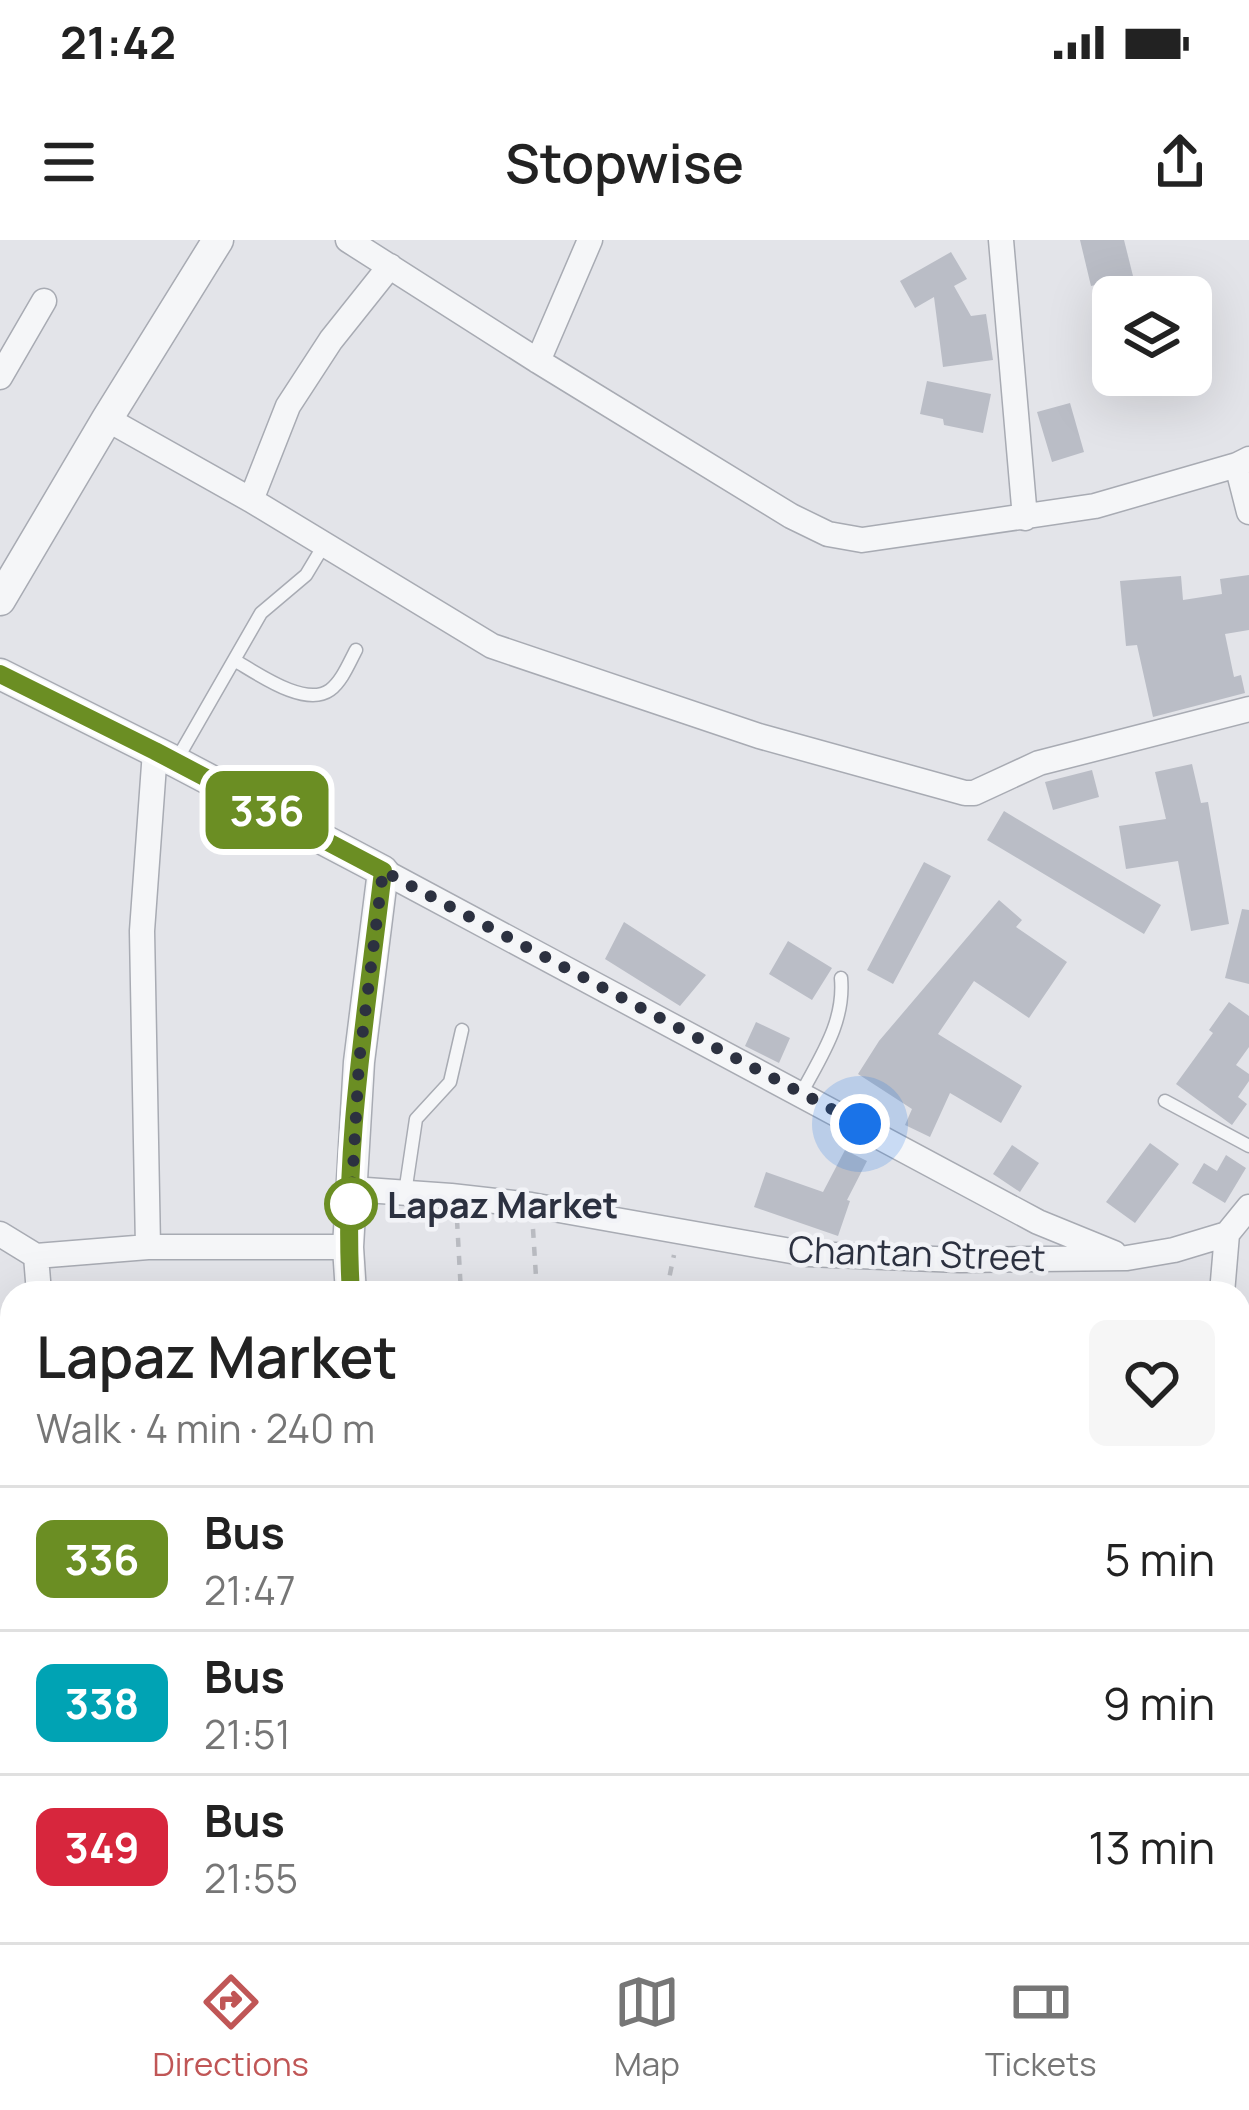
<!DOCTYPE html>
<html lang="en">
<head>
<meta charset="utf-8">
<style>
  :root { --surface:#fff; --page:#f6f6f6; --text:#222; --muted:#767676; --line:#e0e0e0; --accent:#c05656 }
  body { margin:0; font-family:Manrope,sans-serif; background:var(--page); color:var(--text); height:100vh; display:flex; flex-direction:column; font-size:45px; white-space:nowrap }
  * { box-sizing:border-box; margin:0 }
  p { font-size:39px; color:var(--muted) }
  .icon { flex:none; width:66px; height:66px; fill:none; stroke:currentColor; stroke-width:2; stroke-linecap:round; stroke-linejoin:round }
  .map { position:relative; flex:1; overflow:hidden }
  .side { position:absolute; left:0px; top:1041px; width:1251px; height:663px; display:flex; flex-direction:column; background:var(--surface); border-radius:36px 36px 0 0; box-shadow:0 12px 48px #0002 }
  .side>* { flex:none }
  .badge { padding:0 24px; border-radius:18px; font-size:42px; line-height:78px }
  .tools { position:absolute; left:1092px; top:36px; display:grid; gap:24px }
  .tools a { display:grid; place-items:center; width:120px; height:120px; border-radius:18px; background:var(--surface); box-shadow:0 12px 48px #0002; font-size:60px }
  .you { position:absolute; width:60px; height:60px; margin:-30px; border:9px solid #fff; border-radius:50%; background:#1a73e8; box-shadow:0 0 0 18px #1a73e833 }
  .map>.badge { position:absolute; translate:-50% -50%; box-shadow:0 0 0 6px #fff }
  .round { display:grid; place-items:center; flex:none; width:126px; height:126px; border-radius:18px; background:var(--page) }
  .summary { display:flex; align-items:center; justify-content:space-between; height:204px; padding:0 36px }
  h1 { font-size:57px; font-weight:600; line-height:90px }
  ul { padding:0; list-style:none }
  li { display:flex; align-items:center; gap:36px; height:144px; padding:0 36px; border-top:3px solid var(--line) }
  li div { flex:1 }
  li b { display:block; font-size:45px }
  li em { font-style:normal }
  li .badge { min-width:132px; font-weight:700; text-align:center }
  .status { display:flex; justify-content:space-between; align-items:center; height:84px; padding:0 60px; background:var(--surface); direction:ltr }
  .status svg { height:33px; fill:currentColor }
  header { display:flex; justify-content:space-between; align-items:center; height:156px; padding:0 36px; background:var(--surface); font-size:54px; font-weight:600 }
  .tabs { display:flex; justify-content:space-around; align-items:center; height:168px; border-top:3px solid var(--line); background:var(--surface); font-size:33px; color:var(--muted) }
  .tabs a { display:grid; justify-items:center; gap:6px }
  .tabs .active { color:var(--accent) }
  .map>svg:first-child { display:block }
</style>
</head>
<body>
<div class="status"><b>21:42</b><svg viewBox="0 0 49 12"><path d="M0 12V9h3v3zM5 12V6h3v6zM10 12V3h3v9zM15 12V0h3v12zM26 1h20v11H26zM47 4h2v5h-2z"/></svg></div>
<header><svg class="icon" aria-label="menu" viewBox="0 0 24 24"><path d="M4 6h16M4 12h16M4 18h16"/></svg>Stopwise<svg class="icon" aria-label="share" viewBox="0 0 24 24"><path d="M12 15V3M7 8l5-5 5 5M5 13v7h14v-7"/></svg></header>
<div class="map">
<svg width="1249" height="1702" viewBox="0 0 1249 1702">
  <rect width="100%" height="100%" fill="#e3e4e9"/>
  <path fill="#babdc6" d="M1080,0H1124L1133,36L1091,46Z
    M951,12L967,39L954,46L971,76L986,74L993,120L943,127L934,57L915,68L900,41Z
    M927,141L991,154L983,193L944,185L943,179L920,174Z
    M1070,163L1084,212L1052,222L1037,172Z
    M1249,335V390L1225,394L1234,437L1241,435L1245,453L1153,477L1137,405L1126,406L1120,341L1181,336L1183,360L1222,354L1220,339Z
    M1192,524L1201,563L1208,562L1229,684L1191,691L1178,621L1126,629L1119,586L1166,579L1155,532Z
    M1092,530L1099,557L1053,570L1045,542Z
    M1004,571L1161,665L1144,694L987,600Z
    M924,622L951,636L893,744L867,730Z
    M999,660L1022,680L1016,687L1067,722L1029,778L974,741L938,794L1022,846L1001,883L950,853L930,897L905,885L912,869L858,834L879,801Z
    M1242,669L1249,670V744L1225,738Z
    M624,682L706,735L680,766L605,719Z
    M788,701L832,728L812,760L769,734Z
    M1229,762L1249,776V807L1236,825L1249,834V841L1238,857L1247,864L1232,885L1176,844L1213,793L1209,790Z
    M756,782L790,798L779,823L745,806Z
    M1150,903L1179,924L1135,983L1106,962Z
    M1012,905L1039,923L1020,952L993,934Z
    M845,910L867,921L847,960L850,961L838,996L754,967L766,932L823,952Z
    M1226,915L1246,928L1225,963L1192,943L1204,923L1217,931Z"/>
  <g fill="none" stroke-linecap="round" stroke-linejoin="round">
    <defs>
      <path id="service" d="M234,420C257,433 305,468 330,450C342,441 349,423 356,410
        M176,521L261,373L306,335L324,305
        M801,854C821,816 845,782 841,738
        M1165,861L1249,906
        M405,953L416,879L450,842L462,790
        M758,1692L759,1702"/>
      <path id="minor" d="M348,0L538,121L791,276L828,294L862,300L1095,266L1237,225L1249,219
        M1001,0L1025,278
        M538,121L590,0
        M0,137L44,61
        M107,179L251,260L492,406L759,496L965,553H974L1039,523L1249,469
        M1237,225L1249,272
        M251,260L288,166L331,100L390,26
        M383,631L1038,982L1114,1013
        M352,949L451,956L531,965L808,1014L960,1020L1127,1018L1174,1010L1227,994L1249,967
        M0,994L36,1016
        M148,1007L142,691L155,511
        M36,1016L148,1007H348
        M36,1016L39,1053
        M1222,1053L1227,994
        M1239,1095L1249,1108
        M0,1146L12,1145
        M0,1417H12
        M1239,1682H1249
        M0,1693L34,1692"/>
      <path id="tertiary" d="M0,360L107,179L218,0
        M0,434L176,522L383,631L359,822L348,1007L351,1053
        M1239,1393L1249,1394
        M374,1702L377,1692"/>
    </defs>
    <use href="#service" stroke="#a8abb3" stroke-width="15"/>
    <use href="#minor" stroke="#a8abb3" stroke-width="27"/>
    <use href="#tertiary" stroke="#a8abb3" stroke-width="33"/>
    <path stroke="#b9bbc1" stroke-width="4.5" stroke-dasharray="9 9" stroke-linecap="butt" d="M457,980L461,1053
      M533,989L537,1053
      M537,1051L555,1053
      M666,1053L674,1015
      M806,1053L807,1037"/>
    <use href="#service" stroke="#f5f6f8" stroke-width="12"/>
    <use href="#minor" stroke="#f5f6f8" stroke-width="24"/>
    <use href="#tertiary" stroke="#f5f6f8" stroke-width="30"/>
  </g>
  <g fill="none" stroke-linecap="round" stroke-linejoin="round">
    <defs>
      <path id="line" d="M0,434L155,511L383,631C367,770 342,913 351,1053"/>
    </defs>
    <use href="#line" stroke="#fff" stroke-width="27"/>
    <use href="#line" stroke="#6b8e23" stroke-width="18"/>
    <path stroke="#2c3140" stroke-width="12" stroke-dasharray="0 21.6" d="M351,964L359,822L383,631L860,884"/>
  </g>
  <circle fill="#fff" stroke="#6b8e23" stroke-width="6" cx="351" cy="964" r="24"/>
  <g text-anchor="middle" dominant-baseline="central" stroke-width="9" stroke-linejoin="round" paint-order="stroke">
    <g font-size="36" font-weight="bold" fill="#2c3140" stroke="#f2f3f7" text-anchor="start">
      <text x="387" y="964">Lapaz Market</text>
    </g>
    <g font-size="36" fill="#2c3140" stroke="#f2f3f7">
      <text transform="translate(917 1013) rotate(2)">Chantan Street</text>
    </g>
  </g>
</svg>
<div class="tools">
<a><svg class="icon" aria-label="layers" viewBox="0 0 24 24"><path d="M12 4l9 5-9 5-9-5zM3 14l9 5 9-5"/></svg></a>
</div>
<div class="you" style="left:860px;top:884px"></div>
<b class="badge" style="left:267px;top:570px;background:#6b8e23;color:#fff">336</b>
<section class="side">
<div class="summary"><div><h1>Lapaz Market</h1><p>Walk · 4 min · 240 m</p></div><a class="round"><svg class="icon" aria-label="heart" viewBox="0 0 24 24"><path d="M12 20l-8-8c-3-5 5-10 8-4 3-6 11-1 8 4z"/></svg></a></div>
<ul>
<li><span class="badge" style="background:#6b8e23;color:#fff">336</span><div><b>Bus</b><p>21:47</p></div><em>5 min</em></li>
<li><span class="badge" style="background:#00a3b4;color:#fff">338</span><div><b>Bus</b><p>21:51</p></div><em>9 min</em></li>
<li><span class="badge" style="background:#d7263d;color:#fff">349</span><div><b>Bus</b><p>21:55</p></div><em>13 min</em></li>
</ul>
</section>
</div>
<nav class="tabs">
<a class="active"><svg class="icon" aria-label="directions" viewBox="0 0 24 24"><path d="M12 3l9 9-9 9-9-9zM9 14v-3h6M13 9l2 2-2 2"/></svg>Directions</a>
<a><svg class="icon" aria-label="map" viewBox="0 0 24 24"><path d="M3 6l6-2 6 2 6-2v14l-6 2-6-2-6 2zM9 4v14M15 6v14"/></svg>Map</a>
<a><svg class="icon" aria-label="tickets" viewBox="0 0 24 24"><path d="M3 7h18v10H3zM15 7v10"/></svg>Tickets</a>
</nav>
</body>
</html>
